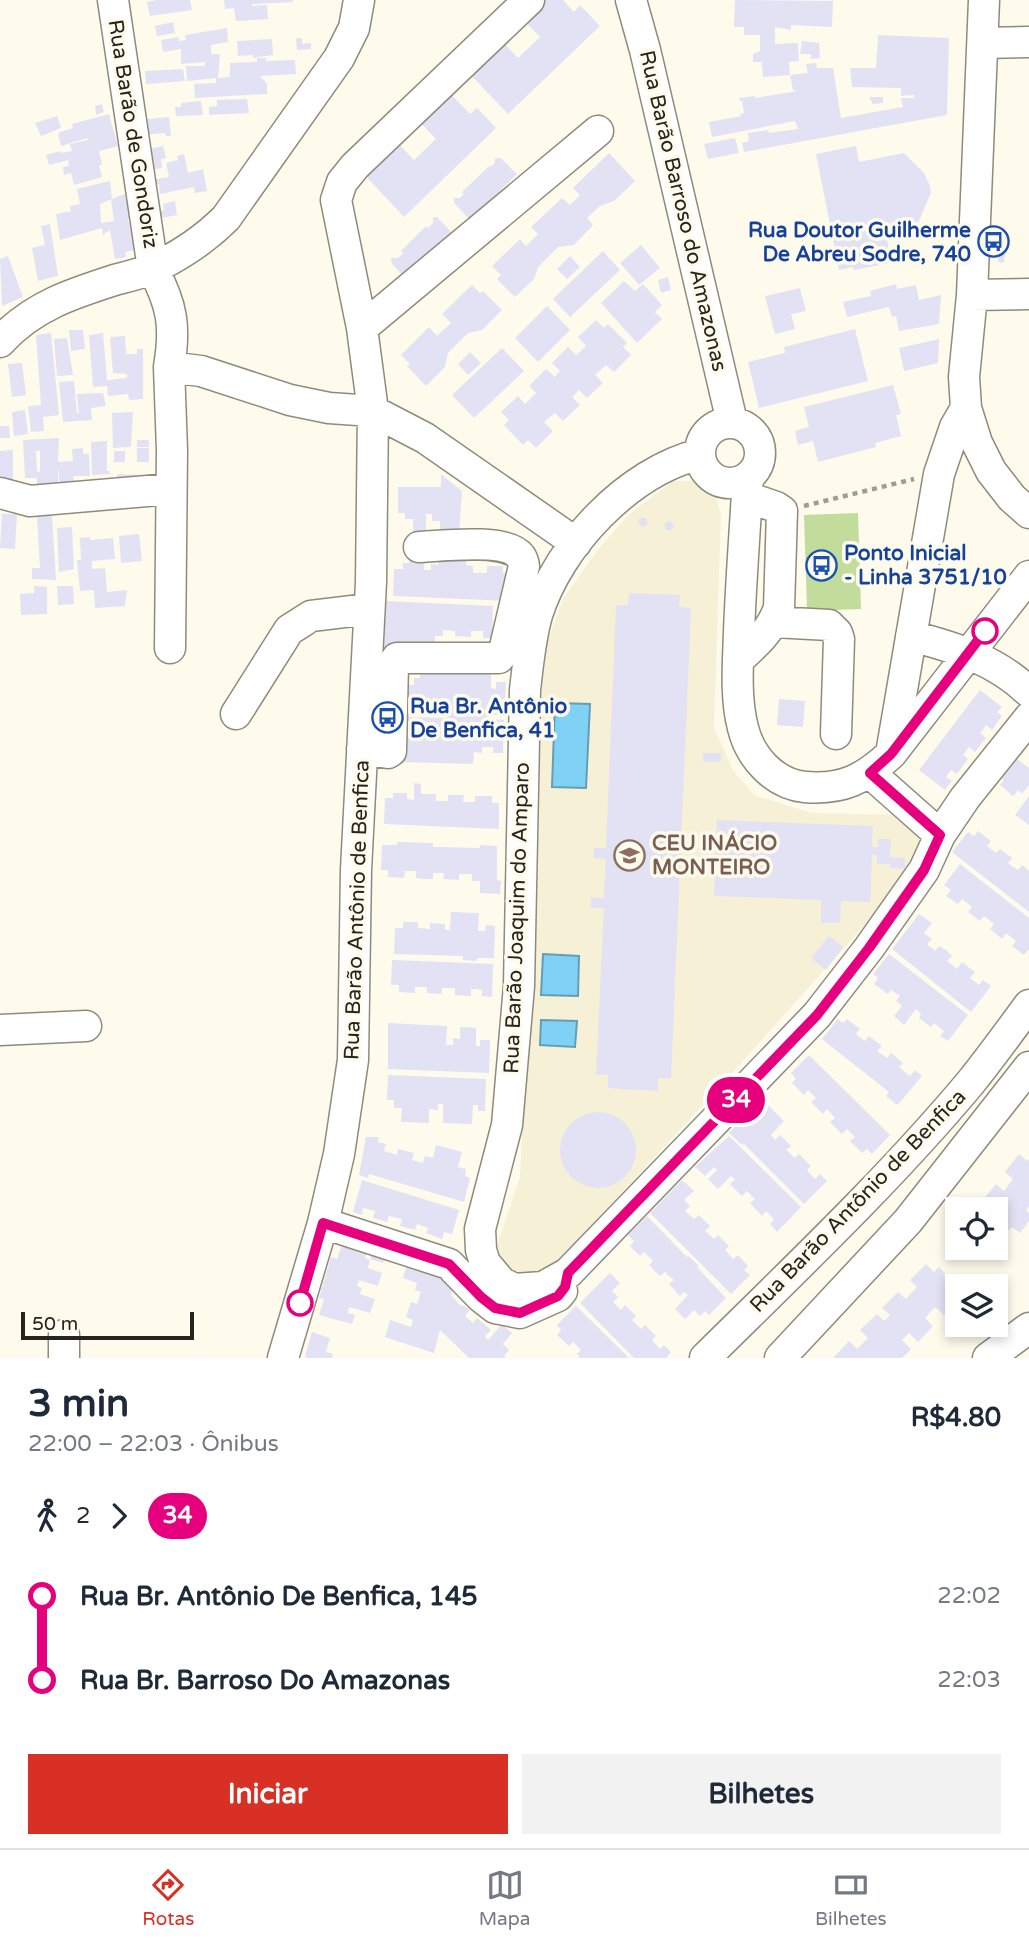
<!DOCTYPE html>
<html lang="pt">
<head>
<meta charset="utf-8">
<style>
  :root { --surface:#fff; --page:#f2f2f3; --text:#1f2937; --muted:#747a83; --line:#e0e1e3; --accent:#d93025 }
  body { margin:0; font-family:"Varela Round",sans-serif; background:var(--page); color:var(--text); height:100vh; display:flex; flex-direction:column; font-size:26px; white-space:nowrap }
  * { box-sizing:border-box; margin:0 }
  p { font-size:23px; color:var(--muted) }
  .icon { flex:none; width:38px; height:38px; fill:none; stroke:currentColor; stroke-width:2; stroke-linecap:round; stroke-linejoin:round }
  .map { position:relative; height:1358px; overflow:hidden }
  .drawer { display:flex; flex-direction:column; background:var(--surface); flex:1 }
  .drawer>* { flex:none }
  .badge { padding:0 14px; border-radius:23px; font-size:24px; line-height:46px }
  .buttons { position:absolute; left:945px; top:1197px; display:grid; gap:14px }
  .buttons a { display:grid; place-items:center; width:63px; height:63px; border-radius:0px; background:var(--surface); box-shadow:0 4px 10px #0003; font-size:35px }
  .scale { position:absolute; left:21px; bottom:18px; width:173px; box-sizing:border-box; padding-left:7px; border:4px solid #26241e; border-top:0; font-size:19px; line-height:24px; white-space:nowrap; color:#26241e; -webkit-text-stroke:5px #fefbed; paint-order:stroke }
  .map>.badge { position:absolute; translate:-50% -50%; box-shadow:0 0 0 4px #fff }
  .legs { display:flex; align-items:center; gap:10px; height:77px; padding:0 28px; font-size:23px }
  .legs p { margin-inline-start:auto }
  .summary { display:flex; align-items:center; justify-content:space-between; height:119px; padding:0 28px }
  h1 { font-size:38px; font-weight:700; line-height:52px }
  .cta { display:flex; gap:14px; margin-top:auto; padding:14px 28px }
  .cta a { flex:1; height:80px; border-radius:0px; background:var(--accent); color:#fff; font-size:28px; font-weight:700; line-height:80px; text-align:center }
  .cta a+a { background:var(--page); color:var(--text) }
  ul { padding:0 28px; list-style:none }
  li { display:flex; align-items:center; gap:24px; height:84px; font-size:26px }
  li i { display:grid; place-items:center; width:10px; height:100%; margin:0 9px; background:currentColor }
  li i::after { content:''; width:18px; height:18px; margin:-9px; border:5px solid; border-radius:50%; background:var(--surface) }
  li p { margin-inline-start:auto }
  li:first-child i { background:linear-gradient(#0000 50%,currentColor 0) }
  li:last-child i { background:linear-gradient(currentColor 50%,#0000 0) }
  .tabs { display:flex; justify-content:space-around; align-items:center; height:98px; border-top:2px solid var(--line); background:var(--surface); font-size:19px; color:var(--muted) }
  .tabs a { display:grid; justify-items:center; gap:4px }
  .tabs .current { color:var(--accent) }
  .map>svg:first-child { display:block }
</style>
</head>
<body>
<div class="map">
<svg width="1029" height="1358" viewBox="0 0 1029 1358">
  <rect width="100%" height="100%" fill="#fefbed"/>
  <path fill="#f6f0d7" d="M673,481H695L714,490L721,515L714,728L733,770L754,795L812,813L900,815L920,837L922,852L911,873L725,1081L556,1263L538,1276L510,1273L494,1255L520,1177L542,688L548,640L563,599L596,552L628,515Z"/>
  <path fill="#c1dc9b" d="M858,513L861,609L807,611L804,515Z"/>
  <path fill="#7fd2f5" stroke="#649eb4" stroke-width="2" d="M555,703L590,704L586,788L552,787Z
    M543,954L579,956L578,996L541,995Z
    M541,1020L577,1021L575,1047L540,1045Z"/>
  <path fill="#e2e2f4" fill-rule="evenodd" d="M157,0H190L192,10L150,16L147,2Z
    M224,0H293V2L252,4V6L267,5L268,19L236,21L234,8L225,9Z
    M534,0H563L574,12L580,5L600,26L508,114L465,69L498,37L518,58L540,37L519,15Z
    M735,0L833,1L832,27L791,25V30L775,27V44L798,43L799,61L789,62L790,75L763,77L762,62H753V54L760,51V35H744V27H734Z
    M173,22L175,33L157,36L155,26Z
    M227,28L228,42L211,45V54H220L218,78L230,77V63L257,62V58H266V61L295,60L296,74L260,76L267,84V94L195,98L194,84L216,83V78L187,81L186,66H205V62L181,64V49L163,52L161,40L179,37V41L186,40L185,35Z
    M878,35L949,38L947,115L744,152L742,143L749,141L748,133L768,130L769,133L798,129L795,121L712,137L709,122L741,116L740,114L744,113L742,101H740L739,98L755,96V98L798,91L793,90L790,75L808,73L806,64L816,63L817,68H833L841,118L903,107L901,98H914V95L901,96V88L852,87L850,68H876Z
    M296,38H302V44L311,43V49L297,50Z
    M272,39L273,55L253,58V55L238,56L237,41Z
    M802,41L819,43L820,58L811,59V54H800Z
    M183,69L185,81L146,84L145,71Z
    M445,88L470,114L477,108L496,128L404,217L361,171L394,139L414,160L436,139L415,117Z
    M869,97H883V103L873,104Z
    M247,99L249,113L209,115V107L217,106V100Z
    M201,101L203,115L176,116L175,107H181V103Z
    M102,104L104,112L96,115L95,106Z
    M109,114L118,146L99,151L102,165H99L102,177L74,185L71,173L64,175L63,167L69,166L68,160L49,165L46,155L61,151L62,153L72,151L70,144L88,140L87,138L61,146L58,135L60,132L73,128L72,124Z
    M57,116L61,128L41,136L35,123Z
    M169,117L171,136H166L165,133L140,135L137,120Z
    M735,138L739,153L708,159L704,144Z
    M163,146L166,158L161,159L162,168L150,170L144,150Z
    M856,146L859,162L904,153L924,173L930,186L931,193L918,223L886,229L890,263L854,270L853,267L839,270L816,154Z
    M609,153L635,181L614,201L600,206L587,218L593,225L574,245L558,247L538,267L534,279L515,297L497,279L501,275L492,266L520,239L526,246L538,234L531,227L562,198L570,205L580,195L573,188Z
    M184,154L188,173L203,169L207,191L195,193L194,187L160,194L159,184L154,185L153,180L169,177L166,163L178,160L177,156Z
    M495,158H501L517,174L470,220L454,203V198H460L464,194L462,192L489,166L490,167L495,163Z
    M110,181L112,199L100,204L101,223L114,221L111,199L125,194L131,218L128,219L134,250L125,252L126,257L115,259L110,230L103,235L102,228L60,240L56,214L71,211L70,206L80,204L77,189Z
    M175,201L177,215L162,218L160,211L164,210L163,204Z
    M433,217H437L454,235L407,280L392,264L391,258H398L403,253L401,251L426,226L428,228L433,223Z
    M50,224L58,276L38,281L32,248L45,245L41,226Z
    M999,234H1006L1004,263L998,262Z
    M641,245L660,268L639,285L620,263Z
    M603,251L620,270L570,317L553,299Z
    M8,256L23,297L2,306L0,259Z
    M570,256L580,267L567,279L557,269Z
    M668,277L671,290L661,293L658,280Z
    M624,281L635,291L643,284L662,305L655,312L662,319L637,343L601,303Z
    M896,284L897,289L916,285L919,300L941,295L939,324L899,331L896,316L892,317L889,307L847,317L843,302L871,296L870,291Z
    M472,285L480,293L483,291L502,310L482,330L468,333L448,353L445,367L426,386L407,366L410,364L401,355L429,327L437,336L451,323L442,314Z
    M800,288L806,311L791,314L795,329L775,334L765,296Z
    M547,306L570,330L538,362L515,338Z
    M596,320L604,328L608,324L627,343L623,347L631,355L614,372L606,365L595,375L603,383L587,398L579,390L572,397L580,405L563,421L555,413L544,422L553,431L536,448L528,440L523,445L504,425L509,420L501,412L518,396L525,404L536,393L529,386L546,369L555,377L560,371L552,363L568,347L576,355L586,346L578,337Z
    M855,329L868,381L759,408L748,362L785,353L784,347Z
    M69,330H83L85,349L71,351Z
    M51,333L59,415L43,417L44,431L31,432L28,406L41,405L36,335Z
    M103,333L107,380L127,378V374L113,373L110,337L125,336L126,354H137V349H143V399L129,400L128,394L108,396L107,386L93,387L89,335Z
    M67,338L73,375L57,376L54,339Z
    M939,339L938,363L904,371L899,348Z
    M502,348L524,371L474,418L452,395Z
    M470,352L481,363L468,375L458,364Z
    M22,363L26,395L12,397L8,364Z
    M74,381L77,413H79L77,394L103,393L106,406L91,408L92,420L63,422L59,382Z
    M893,385L901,414L896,415L901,436L875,443L876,447L818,462L813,441L798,445L795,431L809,427L804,407Z
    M25,410L28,434L14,436L12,412Z
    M133,412L131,447L113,448L112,413Z
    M0,426H9L10,438H0Z
    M59,438L58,462L73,461L72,449L83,448V454H89L90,476H73L74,487L60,488L58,467V489L37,487V478H25L23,440ZM36,451H40V472L37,471Z
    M137,440H149V447H137Z
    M107,441V471H110V474L92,475L91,442Z
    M137,448H149V462H137Z
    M13,450V484L0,483V451Z
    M114,451H125V462H114Z
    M117,474L142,475V487H117Z
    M441,474L462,491L459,535L440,534V521H432V514H426V533H413V519H405V513H398V487H441Z
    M2,514H17L15,549L0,548Z
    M52,515L56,580L32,579V568H40L37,516Z
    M638.5 522a4.5 4.5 0 1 1 9 0a4.5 4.5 0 1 1-9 0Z
    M664.5 526a4.5 4.5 0 1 1 9 0a4.5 4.5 0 1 1-9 0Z
    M72,527L74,569L59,572L57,528Z
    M139,534L142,561L121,563L119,536Z
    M90,537V540L113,538L115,559L92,561V569L105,568L107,592L127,590L125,606L95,608L94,590L80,591L77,560H81L80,538Z
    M410,552L425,553L424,570H431V564L438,565L439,552L467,553L466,565L473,566V573H487V566H503V573H510V601L393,596L394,569H403V563H409Z
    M34,586L47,587V614L21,615L20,594L34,593Z
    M57,586H73L74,604L58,605Z
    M629,593L680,595L679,607L691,608L671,1078H658V1091L608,1088V1075H596L604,908H591V897L604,898L606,859L594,858V848H606L616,605H628Z
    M386,601L493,606L492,638H483V631H471V637L455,636V631L443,630V636H435V649L384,646Z
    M421,667L491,670V688L496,689V682H506L504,715H490L489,719L504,720L503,753H493V747H482V753L474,752L473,764L399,762L404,717L447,718V716L418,715L419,712L404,711L406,685H414V678H420Z
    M980,690L1002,707L997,712L1002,716L992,730L986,725L983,730L980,733L986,738L975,752L969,747L963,755L968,759L957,774L951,770L946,777L952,781L945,790L919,770Z
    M779,699L805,701L803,727L777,725Z
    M703,753H721V762H703Z
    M1013,756L1029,768V785L1022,794L1018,790L1013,796L1000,785L1004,780L998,776Z
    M414,783L421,784V794H436V801H448V795H464L463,802H475V796H492V803H499V829L384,824L385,798H393V793H407V799L414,800Z
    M1029,796V825L1015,815Z
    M717,820L873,826L872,847H878V839H891L890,857L905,858V869L890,868V864H877V855H872L870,902L841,901L840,923H821V900L714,896Z
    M978,831L991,841L987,846L996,853L1000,849L1012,858L1008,863L1013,867L1018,870L1022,865L1029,871V912L952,852L968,832L974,836Z
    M397,842L433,843V847H439L480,848V845L497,846V880L501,881L500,894L480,893V881H472V874H459V880L443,879L444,873H433V879H424L416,878V871H405L404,878L388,877V870H381L382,845H397Z
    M960,864L1029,918V951L1028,950L1024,955L1012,946L1016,941L1006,933L1002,939L990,929L994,924L984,916L980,921L968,912L972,907L962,899L958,904L946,896L951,890L944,885Z
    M451,912L479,913L478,931H485L486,925L495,926L494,958H477V961L463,960V956L394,954L395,928H403V922H418V928L430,929V923L445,924V930H450Z
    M919,914L932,923L924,933L932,939L927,944L935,951L939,946L946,950L952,956L947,961L957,969L962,962L975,972L970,978L979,985L983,980L991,986L971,1012L892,949Z
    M829,936L843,947L826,970L811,958Z
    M889,954L968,1015L948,1041L940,1036L944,1031L934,1023L931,1027L919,1018L921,1014L916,1009L904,1025L894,1016L902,1006L896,1001L900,996L891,990L888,994L874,984L878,978L873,974Z
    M392,960L493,964L492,997L482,996V990L476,989H471V996L455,995V988H442V994L427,993V987H415V993L399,992V985H391Z
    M838,1019L843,1023L847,1019L860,1029L856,1034L865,1041L869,1036L882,1046L877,1051L887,1058L891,1053L903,1063L899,1067L910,1076L915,1070L922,1076L901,1101L897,1105L886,1096L889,1092L822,1039Z
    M388,1023L447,1026L446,1045H453V1038L460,1039V1027L476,1028V1046H480V1040H490L489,1073L388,1069Z
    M809,1055L890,1135L872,1154L867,1149L862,1153L850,1141L855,1137L847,1129L842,1134L830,1122L835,1118L827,1109L823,1114L811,1102L816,1098L808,1090L804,1095L792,1083L796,1079L791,1073Z
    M388,1075L486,1079L485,1111H478V1105H473L472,1124L443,1123V1104H438V1110L429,1109V1123L401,1122L402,1108H394V1100H387Z
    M762,1099L784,1121L771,1135L775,1140L780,1135L791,1146L786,1150L795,1158L799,1154L811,1166L807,1170L811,1175L815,1179L820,1174L827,1181L804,1204L743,1143L742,1145L729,1133L747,1114L749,1117L754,1112L752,1109Z
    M560 1150a38 38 0 1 1 76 0a38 38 0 1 1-76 0Z
    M729,1136L801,1207L777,1232L770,1224L774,1219L766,1211L762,1216L750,1203L755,1199L747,1191L742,1196L730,1184L735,1179L731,1176L718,1189L708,1179L717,1170L714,1167L705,1176L695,1167Z
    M366,1137H379L378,1142L386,1144L384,1151L397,1155L398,1149L414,1153L412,1160L423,1163L425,1156L433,1158L436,1145L462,1152L458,1167L466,1169L465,1176L470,1178L464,1202L369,1174L368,1178L359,1175Z
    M1019,1154L1027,1161L1029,1159V1206L1026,1210L1029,1213V1221L1020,1233L1012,1227L1007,1232L996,1223V1209H990L981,1202L996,1184L1004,1191L1013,1179L1005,1172Z
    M362,1180L459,1210L452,1234L444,1232L442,1239L426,1233L428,1228L417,1224L415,1230L400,1226L402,1219L389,1216L387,1222L373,1218L375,1211L363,1208L362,1215L353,1212Z
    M682,1180L694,1191L684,1200L690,1206L685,1211L694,1219L699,1215L710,1226L705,1231L714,1239L718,1235L729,1246L725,1250L733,1259L738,1255L748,1266L744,1270L750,1275L731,1294L650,1213Z
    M647,1216L687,1257L689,1256L699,1266L697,1267L726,1298L709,1315L705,1311L700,1316L694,1310L685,1319L675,1309L688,1295L684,1292L680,1296L669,1284L674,1280L669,1276L665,1272L660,1276L649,1265L653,1261L644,1252L640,1256L630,1246L634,1241L628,1235Z
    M342,1245L367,1252L365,1258L370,1260L368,1268L382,1273L378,1286L359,1280L357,1286L362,1288L360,1294L375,1299L370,1313L349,1307L348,1313L355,1315L352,1324L319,1315L324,1299L319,1298L331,1257L337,1259Z
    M372,1252L386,1256L383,1263L370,1259Z
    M408,1262L456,1277L451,1295L461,1306L463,1305L470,1310L465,1316L473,1323L477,1318L491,1330L485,1336L488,1340L502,1324L512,1333L503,1344L509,1350L504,1356L506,1358H469L440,1330L434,1353L385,1337L390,1320L411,1327L413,1320L406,1317L411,1302L417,1304L421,1292L415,1290L417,1283L403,1278Z
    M926,1264L934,1272L939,1267L957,1285L953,1290L957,1295V1302L944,1315L935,1307L925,1318L933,1326L918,1342L909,1333L902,1340L911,1349L902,1358H833L849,1341L857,1349L868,1338L860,1330L877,1314L884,1321L890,1315L882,1308L898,1292L906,1299L917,1287L910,1280Z
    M610,1273L620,1283L612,1291L618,1297L613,1302L621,1310L625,1305L636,1316L632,1320L641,1329L645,1325L656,1336L652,1340L660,1349L664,1345L671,1352L666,1358H634L580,1303Z
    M576,1306L616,1345L629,1358H580L577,1354L581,1350L573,1342L569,1346L557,1335L561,1330L557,1325Z
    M312,1332L330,1338L326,1352L333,1354L332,1358H307L305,1356Z"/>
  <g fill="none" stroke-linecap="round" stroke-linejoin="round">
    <defs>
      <path id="minor" d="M113,0L153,269C172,305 176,326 169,367L201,371L290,400L329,408L373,411L425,438L576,543
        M631,0L645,50L732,422
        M984,0L972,295L964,377L966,408L977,443L991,471L1012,498L1029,513
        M983,43L1029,42
        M972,295L1029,294
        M362,328L598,131
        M0,342C32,306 74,293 118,279C130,276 143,273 154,268C181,255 205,239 226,218L339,58L354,28L359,0
        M169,367L172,451L170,648
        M700 453a30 30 0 1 1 60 0a30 30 0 1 1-60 0Z
        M700,454C628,472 559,545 537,615C530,640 528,665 525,690L519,986L512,1067L507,1125L480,1229L481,1250L485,1263L501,1282L514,1289L543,1287L568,1273L817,1015L869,948L924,870L940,835L965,798L1029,718
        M748,477C745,529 741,580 739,632C738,663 735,698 743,728C750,757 774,784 805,787C843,790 864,779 891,754L1029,576
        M0,493L30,501L171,489
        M774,622L829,625L837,633L839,639L836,734
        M911,636C954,647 996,660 1029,692
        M738,660C756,644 771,631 779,608L782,511L776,507L747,497
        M236,714L289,630L311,616L369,609
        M892,748L939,474L955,427L966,408
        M362,749L388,753L391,751L393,664L397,658H499L504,651L524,566C524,564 522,557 520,556C507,538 440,546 419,547
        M870,773L940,835
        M0,1030L86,1026
        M323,1223L449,1264L481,1297L495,1308L520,1313L558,1296L562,1291
        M64,1358V1335
        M283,1358L323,1223L339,1154L353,1060L356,870L371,582L373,411L362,328L336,200L342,182L355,166L529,0
        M705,1358C796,1268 889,1180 971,1082C991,1057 1010,1031 1029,1005
        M780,1358L908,1221L1029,1067
        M988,1358L1029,1328"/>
    </defs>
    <use href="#minor" stroke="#8f8b7c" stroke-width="33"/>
    <path stroke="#9f9d92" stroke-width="4.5" stroke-dasharray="5 5" stroke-linecap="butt" d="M804,506L914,479"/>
    <use href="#minor" stroke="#fff" stroke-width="30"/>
  </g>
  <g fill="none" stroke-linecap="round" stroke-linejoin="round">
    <defs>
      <path id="line-1" d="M300,1303L323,1223L449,1264L481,1297L495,1308L520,1313L558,1296L565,1287L568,1273L817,1015L869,948L924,870L940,835L870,773L891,754L985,631"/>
    </defs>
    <use href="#line-1" stroke="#fff" stroke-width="16"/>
    <use href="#line-1" stroke="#e6007e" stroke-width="10"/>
  </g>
  <defs>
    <symbol id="bus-ring" viewBox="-11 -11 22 22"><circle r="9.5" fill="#fefbed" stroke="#1a4fb4" stroke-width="1.5"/><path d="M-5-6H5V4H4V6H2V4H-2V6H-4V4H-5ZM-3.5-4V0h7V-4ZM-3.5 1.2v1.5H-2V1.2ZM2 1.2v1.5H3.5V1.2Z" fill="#1a4fb4"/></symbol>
    <symbol id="school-ring" viewBox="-11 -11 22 22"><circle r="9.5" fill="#fefbed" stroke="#8d6e63" stroke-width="1.5"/><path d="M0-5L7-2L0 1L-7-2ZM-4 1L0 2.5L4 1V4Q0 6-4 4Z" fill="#8d6e63"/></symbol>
  </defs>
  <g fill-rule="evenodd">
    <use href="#bus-ring" x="976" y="224" width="35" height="35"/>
    <use href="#bus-ring" x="804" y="548" width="35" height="35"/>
    <use href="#bus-ring" x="370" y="700" width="35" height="35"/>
    <use href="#school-ring" x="612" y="838" width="35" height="35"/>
  </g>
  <g fill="#fff" stroke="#e6007e" stroke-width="3.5">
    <circle cx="985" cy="631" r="12"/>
    <circle cx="300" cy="1303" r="12"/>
  </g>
  <g text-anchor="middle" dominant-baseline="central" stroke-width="7" stroke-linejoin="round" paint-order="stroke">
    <g font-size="21" fill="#26241e" stroke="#fefbed">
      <text transform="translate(133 134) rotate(81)">Rua Barão de Gondoriz</text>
      <text transform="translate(683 211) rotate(77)">Rua Barão Barroso do Amazonas</text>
      <text transform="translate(357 910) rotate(-88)">Rua Barão Antônio de Benfica</text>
      <text transform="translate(517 918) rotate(-88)">Rua Barão Joaquim do Amparo</text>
      <text transform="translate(858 1201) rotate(-46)">Rua Barão Antônio de Benfica</text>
    </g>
    <g font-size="21" font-weight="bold" fill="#164399" stroke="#fefbed" text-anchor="start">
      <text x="971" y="230" text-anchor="end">Rua Doutor Guilherme<tspan x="971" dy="24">De Abreu Sodre, 740</tspan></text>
      <text x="844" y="553">Ponto Inicial<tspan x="844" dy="24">- Linha 3751/10</tspan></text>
      <text x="410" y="706">Rua Br. Antônio<tspan x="410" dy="24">De Benfica, 41</tspan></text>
    </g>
    <g font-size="21" font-weight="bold" fill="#785e54" stroke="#fefbed" text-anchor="start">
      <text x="652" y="843">CEU INÁCIO<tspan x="652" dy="24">MONTEIRO</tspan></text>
    </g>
  </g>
</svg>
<div class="buttons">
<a><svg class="icon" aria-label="locate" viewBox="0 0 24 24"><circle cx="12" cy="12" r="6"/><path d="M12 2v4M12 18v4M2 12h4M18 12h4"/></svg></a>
<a><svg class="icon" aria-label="layers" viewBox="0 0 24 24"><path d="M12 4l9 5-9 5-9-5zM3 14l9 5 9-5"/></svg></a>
</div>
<div class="scale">50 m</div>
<b class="badge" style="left:736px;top:1100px;background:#e6007e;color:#fff">34</b>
</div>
<section class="drawer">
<div class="summary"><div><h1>3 min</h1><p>22:00 – 22:03 · Ônibus</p></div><b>R$4.80</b></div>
<div class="legs"><svg class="icon" aria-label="walk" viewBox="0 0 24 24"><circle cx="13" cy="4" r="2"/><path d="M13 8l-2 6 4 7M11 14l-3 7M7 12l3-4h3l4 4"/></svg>2<svg class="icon" aria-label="forward" viewBox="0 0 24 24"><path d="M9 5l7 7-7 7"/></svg><b class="badge" style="background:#e6007e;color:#fff">34</b></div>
<ul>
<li><i style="color:#e6007e"></i><b>Rua Br. Antônio De Benfica, 145</b><p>22:02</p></li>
<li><i style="color:#e6007e"></i><b>Rua Br. Barroso Do Amazonas</b><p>22:03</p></li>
</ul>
<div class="cta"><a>Iniciar</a><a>Bilhetes</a></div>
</section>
<nav class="tabs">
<a class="current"><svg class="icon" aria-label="directions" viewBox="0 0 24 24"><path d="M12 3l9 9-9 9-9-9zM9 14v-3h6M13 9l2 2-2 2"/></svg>Rotas</a>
<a><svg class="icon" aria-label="map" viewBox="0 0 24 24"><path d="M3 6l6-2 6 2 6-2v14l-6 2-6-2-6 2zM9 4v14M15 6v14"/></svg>Mapa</a>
<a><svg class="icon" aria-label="tickets" viewBox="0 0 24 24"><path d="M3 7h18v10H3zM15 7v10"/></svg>Bilhetes</a>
</nav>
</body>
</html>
